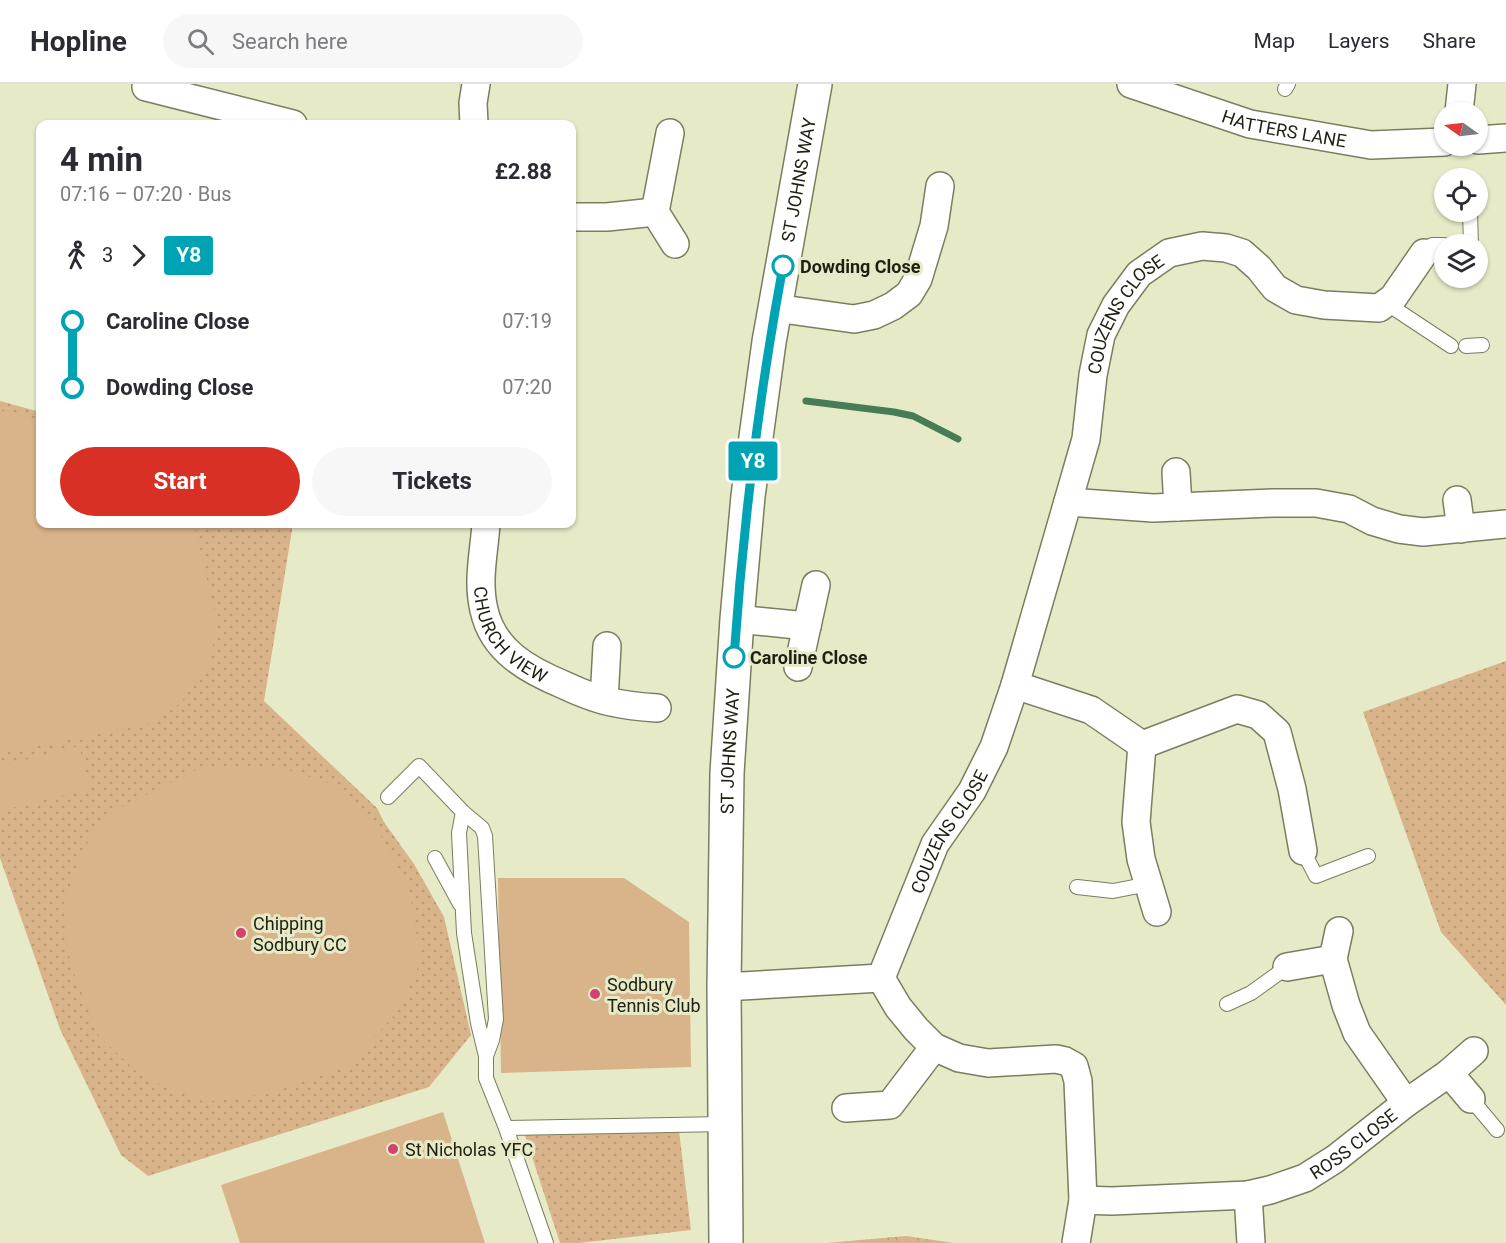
<!DOCTYPE html>
<html lang="en">
<head>
<meta charset="utf-8">
<style>
  :root { --surface:#fff; --page:#f7f7f7; --text:#2b2b33; --muted:#7c7c81; --line:#e1e1e2; --accent:#d93025 }
  body { margin:0; font-family:Roboto,sans-serif; background:var(--page); color:var(--text); height:100vh; display:flex; flex-direction:column; font-size:22px; white-space:nowrap }
  * { box-sizing:border-box; margin:0 }
  p { font-size:20px; color:var(--muted) }
  .icon { flex:none; width:33px; height:33px; fill:none; stroke:currentColor; stroke-width:2; stroke-linecap:round; stroke-linejoin:round }
  .map { position:relative; flex:1; overflow:hidden }
  .sheet { position:absolute; left:36px; top:36px; width:540px; height:408px; display:flex; flex-direction:column; background:var(--surface); border-radius:12px; box-shadow:0 2px 4px #0004 }
  .sheet>* { flex:none }
  .badge { padding:0 12px; border-radius:4px; font-size:21px; line-height:39px }
  .needle { width:39px; rotate:284deg }
  .fabs { position:absolute; left:1434px; top:18px; display:grid; gap:12px }
  .fabs a { display:grid; place-items:center; width:54px; height:54px; border-radius:50%; background:var(--surface); box-shadow:0 2px 4px #0004; font-size:30px }
  .map>.badge { position:absolute; translate:-50% -50%; box-shadow:0 0 0 3px #fff }
  .legs { display:flex; align-items:center; gap:9px; height:66px; padding:0 24px; font-size:20px }
  .legs p { margin-inline-start:auto }
  .head { display:flex; align-items:center; justify-content:space-between; height:102px; padding:0 24px }
  h1 { font-size:33px; font-weight:700; line-height:45px }
  .action { display:flex; gap:12px; margin-top:auto; padding:12px 24px }
  .action a { flex:1; height:69px; border-radius:36px; background:var(--accent); color:#fff; font-size:24px; font-weight:700; line-height:69px; text-align:center }
  .action a+a { background:var(--page); color:var(--text) }
  ul { padding:0 24px; list-style:none }
  li { display:flex; align-items:center; gap:21px; height:66px; font-size:22px }
  li i { display:grid; place-items:center; width:9px; height:100%; margin:0 8px; background:currentColor }
  li i::after { content:''; width:15px; height:15px; margin:-8px; border:4px solid; border-radius:50%; background:var(--surface) }
  li p { margin-inline-start:auto }
  li:first-child i { background:linear-gradient(#0000 50%,currentColor 0) }
  li:last-child i { background:linear-gradient(currentColor 50%,#0000 0) }
  header { display:flex; align-items:center; gap:36px; box-sizing:border-box; height:84px; padding:0 30px; background:var(--surface); border-bottom:2px solid var(--line) }
  header strong { font-size:28px }
  nav { display:flex; gap:33px; margin-inline-start:auto; font-size:21px }
  .search { width:420px; height:54px; background:var(--page); display:flex; align-items:center; gap:15px; box-sizing:border-box; padding:0 21px; border-radius:33px; color:var(--muted); font-size:22px }
  .map>svg:first-child { display:block }
</style>
</head>
<body>
<header>
<strong>Hopline</strong>
<div class="search"><svg class="icon" aria-label="search" viewBox="0 0 24 24"><circle cx="10" cy="10" r="6"/><path d="M15 15l6 6"/></svg>Search here</div>
<nav><a>Map</a><a>Layers</a><a>Share</a></nav>
</header>
<div class="map">
<svg width="1506" height="1159" viewBox="0 0 1506 1159">
  <defs>
    <pattern id="forest-crowns" width="20" height="18" patternUnits="userSpaceOnUse" patternTransform="scale(1.5)"><rect width="20" height="18" fill="#d9b389"/><path d="M2 6a3 3 0 1 1 6 0M12 15a3 3 0 1 1 6 0" fill="none" stroke="#ba9a75"/></pattern>
    <pattern id="park-dots" width="8" height="8" patternUnits="userSpaceOnUse" patternTransform="scale(1.5)"><rect width="8" height="8" fill="#d9b389"/><path d="M2 2h.1M6 6h.1" fill="none" stroke="#ba9a75" stroke-width="1.8" stroke-linecap="round"/></pattern>
  </defs>
  <rect width="100%" height="100%" fill="#e7eac7"/>
  <path fill="url(#forest-crowns)" d="M906,1152L954,1159H826Z"/>
  <path fill="url(#park-dots)" d="M0,317L40,328V440H293L264,617L377,724L384,738L414,780L444,833L471,951L429,1003L148,1092L121,1071L60,945L0,774Z
    M1506,577V921L1441,848L1363,628Z
    M679,1047L691,1146L579,1159H560L525,1051Z"/>
  <path fill="#d9b389" d="M0,326L40,337V440H194L216,534L211,581L180,619L156,638L25,665L0,667Z
    M79,662L90,705L0,727V682Z
    M204,682H276L332,700L373,737L409,804L421,876L399,926L347,983L268,1010L205,1018L142,993L99,952L70,879L63,821L81,769L106,731Z
    M498,794H624L689,838L691,983L501,989Z
    M443,1028L485,1159H240L221,1101Z"/>
  <g fill="none" stroke-linecap="round" stroke-linejoin="round">
    <path stroke="#487c57" stroke-width="7" d="M806,317L894,328L913,332L958,355"/>
    <defs>
      <path id="service" d="M1285,5L1288,0
        M1470,128L1471,160
        M1424,169L1432,161H1444
        M1386,219L1451,262
        M1466,262L1482,261
        M388,713L419,682L463,728L482,744L485,752L496,935L492,956L486,972L478,939L464,849L459,749L463,728
        M1303,767L1316,792L1368,772
        M435,774L460,820
        M1077,803L1113,807L1149,800
        M1227,920L1251,909L1287,883
        M486,972V994L506,1044L546,1159
        M1471,1015L1497,1046
        M506,1044L725,1040"/>
      <g id="minor">
        <path id="s1" d="M1131,0L1250,40L1371,61L1444,58"/>
        <path d="M146,3L293,40"/>
        <path d="M1459,28L1462,0"/>
        <path d="M474,40L473,19L476,0"/>
        <path d="M670,49L655,128L675,160"/>
        <path d="M1478,56L1506,54"/>
        <path d="M572,133H607L655,128"/>
        <path d="M775,224L854,235L874,231L893,222L909,210L918,195L934,142L940,102"/>
        <path d="M1176,388L1178,423"/>
        <path d="M1457,416L1461,445"/>
        <path d="M1068,418L1153,424L1273,419H1316L1349,425L1372,437L1399,445L1423,448L1506,440"/>
        <path id="s2" d="M486,440C484,469 477,497 484,526C493,567 528,586 564,601C581,609 598,616 616,619C629,622 643,623 657,624"/>
        <path d="M737,535L807,542"/>
        <path d="M798,583L816,501"/>
        <path d="M1015,601L1091,626L1142,661L1237,625L1258,631L1277,648L1292,705L1303,767"/>
        <path d="M604,616L607,562"/>
        <path d="M1142,661L1136,738L1141,775L1157,828"/>
        <path d="M1339,847L1333,875L1346,921L1357,949L1406,1019"/>
        <path d="M1287,883L1333,875"/>
        <path d="M724,903L881,894"/>
        <path d="M1449,989L1471,1015"/>
        <path d="M846,1024L890,1021L934,963"/>
        <path d="M1248,1111L1251,1159"/>
        <path id="s3" d="M1083,1116L1112,1117L1248,1111L1270,1106L1305,1094L1335,1075L1406,1019L1449,989L1474,967"/>
        <path id="s4" d="M1076,1159L1083,1116L1078,997L1074,982L1065,977L1056,975L988,979L959,974L934,963L916,945L898,923L881,894L935,760L972,707L994,663L1015,601L1086,355L1093,291L1101,251L1116,221L1139,190L1169,169L1202,162L1226,164L1242,169L1259,184L1275,204L1296,216L1324,221L1379,224L1393,214L1424,169"/>
      </g>
      <g id="tertiary">
        <path id="s5" d="M726,1159L724,903L727,689L737,535L748,412L769,258L815,0"/>
      </g>
    </defs>
    <use href="#service" stroke="#7b7e5e" stroke-width="16"/>
    <use href="#minor" stroke="#7b7e5e" stroke-width="30"/>
    <use href="#tertiary" stroke="#7b7e5e" stroke-width="36"/>
    <use href="#service" stroke="#fff" stroke-width="14"/>
    <use href="#minor" stroke="#fff" stroke-width="27"/>
    <use href="#tertiary" stroke="#fff" stroke-width="33"/>
  </g>
  <g fill="none" stroke-linecap="round" stroke-linejoin="round">
    <defs>
      <path id="line-1" d="M734,573C743,442 759,312 783,182"/>
    </defs>
    <use href="#line-1" stroke="#fff" stroke-width="14"/>
    <use href="#line-1" stroke="#00a3b4" stroke-width="9"/>
  </g>
  <g fill="#fff" stroke="#00a3b4" stroke-width="3">
    <circle cx="783" cy="182" r="10"/>
    <circle cx="734" cy="573" r="10"/>
  </g>
  <g fill="#d1436f" stroke="#e7eac7" stroke-width="2">
    <circle cx="241" cy="849" r="6"/>
    <circle cx="595" cy="910" r="6"/>
    <circle cx="393" cy="1065" r="6"/>
  </g>
  <g text-anchor="middle" dominant-baseline="central" stroke-width="6" stroke-linejoin="round" paint-order="stroke">
    <g font-size="18" fill="#1f1f12" stroke="#e7eac7">
      <text stroke="none"><textPath href="#s1" startOffset="160">HATTERS LANE</textPath></text>
      <text stroke="none"><textPath href="#s5" startOffset="1068">ST JOHNS WAY</textPath></text>
      <text stroke="none"><textPath href="#s4" startOffset="1125">COUZENS CLOSE</textPath></text>
      <text stroke="none"><textPath href="#s2" startOffset="122">CHURCH VIEW</textPath></text>
      <text stroke="none"><textPath href="#s5" startOffset="492">ST JOHNS WAY</textPath></text>
      <text stroke="none"><textPath href="#s4" startOffset="572">COUZENS CLOSE</textPath></text>
      <text stroke="none"><textPath href="#s3" startOffset="284">ROSS CLOSE</textPath></text>
    </g>
    <g font-size="18" font-weight="bold" fill="#1f1f12" stroke="#e7eac7" text-anchor="start">
      <text x="800" y="182">Dowding Close</text>
      <text x="750" y="573">Caroline Close</text>
    </g>
    <g font-size="18" fill="#1f1f12" stroke="#e7eac7" text-anchor="start">
      <text x="253" y="839">Chipping<tspan x="253" dy="21">Sodbury CC</tspan></text>
      <text x="607" y="900">Sodbury<tspan x="607" dy="21">Tennis Club</tspan></text>
      <text x="405" y="1065">St Nicholas YFC</text>
    </g>
  </g>
</svg>
<div class="fabs">
<a><svg class="needle" viewBox="-14 -14 28 28"><path d="M0-13l5 13h-10z" fill="#e53935"/><path d="M0 13l5-13h-10z" fill="#7c7c81"/></svg></a>
<a><svg class="icon" aria-label="locate" viewBox="0 0 24 24"><circle cx="12" cy="12" r="6"/><path d="M12 2v4M12 18v4M2 12h4M18 12h4"/></svg></a>
<a><svg class="icon" aria-label="layers" viewBox="0 0 24 24"><path d="M12 4l9 5-9 5-9-5zM3 14l9 5 9-5"/></svg></a>
</div>
<b class="badge" style="left:753px;top:377px;background:#00a3b4;color:#fff">Y8</b>
<section class="sheet">
<div class="head"><div><h1>4 min</h1><p>07:16 – 07:20 · Bus</p></div><b>£2.88</b></div>
<div class="legs"><svg class="icon" aria-label="walk" viewBox="0 0 24 24"><circle cx="13" cy="4" r="2"/><path d="M13 8l-2 6 4 7M11 14l-3 7M7 12l3-4h3l4 4"/></svg>3<svg class="icon" aria-label="forward" viewBox="0 0 24 24"><path d="M9 5l7 7-7 7"/></svg><b class="badge" style="background:#00a3b4;color:#fff">Y8</b></div>
<ul>
<li><i style="color:#00a3b4"></i><b>Caroline Close</b><p>07:19</p></li>
<li><i style="color:#00a3b4"></i><b>Dowding Close</b><p>07:20</p></li>
</ul>
<div class="action"><a>Start</a><a>Tickets</a></div>
</section>
</div>
</body>
</html>
